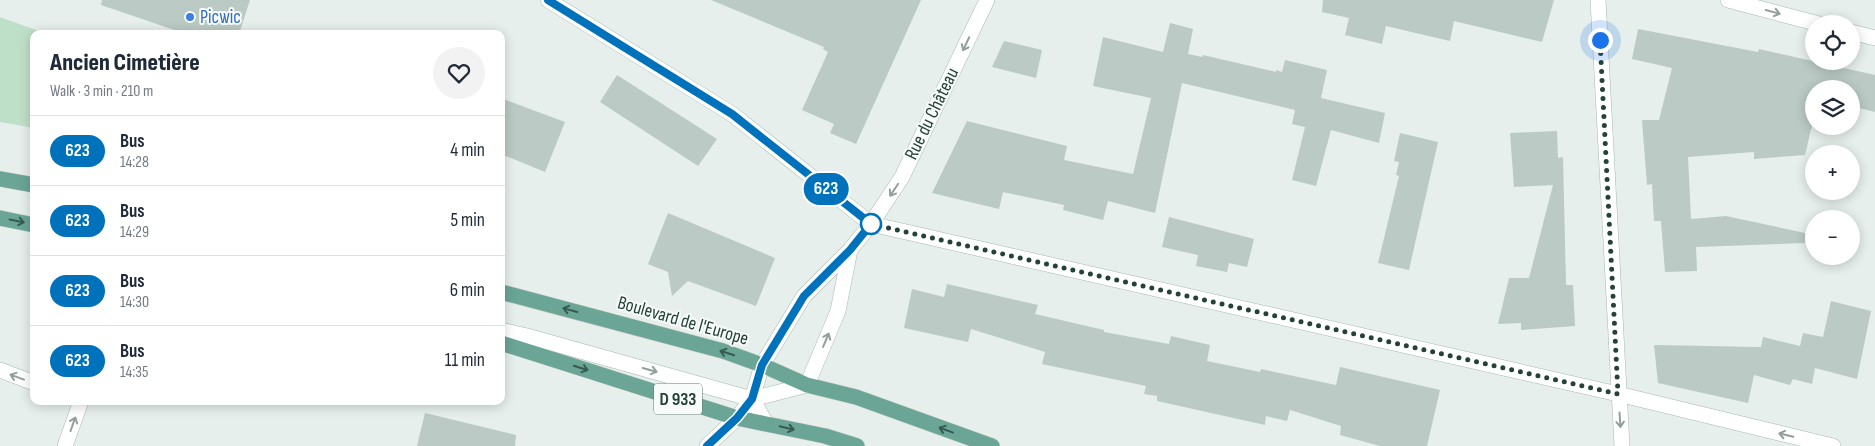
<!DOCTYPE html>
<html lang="en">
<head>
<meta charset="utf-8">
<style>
  :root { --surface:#fff; --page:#f2f2f3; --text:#1f2937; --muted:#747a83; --line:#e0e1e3 }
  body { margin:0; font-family:"Sofia Sans Condensed",sans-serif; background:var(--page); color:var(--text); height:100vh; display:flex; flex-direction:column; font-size:19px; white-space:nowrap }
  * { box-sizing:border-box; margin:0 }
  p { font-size:16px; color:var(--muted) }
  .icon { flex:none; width:28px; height:28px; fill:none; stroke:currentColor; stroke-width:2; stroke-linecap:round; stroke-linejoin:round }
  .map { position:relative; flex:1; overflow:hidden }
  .details { position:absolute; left:30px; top:30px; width:475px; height:375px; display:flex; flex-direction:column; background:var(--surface); border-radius:10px; box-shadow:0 2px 12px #0003 }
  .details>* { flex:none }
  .badge { padding:0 10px; border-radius:16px; font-size:18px; line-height:32px }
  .fabs { position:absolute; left:1805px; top:15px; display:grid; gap:10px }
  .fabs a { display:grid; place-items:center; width:55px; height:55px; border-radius:50%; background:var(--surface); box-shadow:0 2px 12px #0003; font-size:25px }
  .you { position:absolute; width:25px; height:25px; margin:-12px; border:4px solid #fff; border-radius:50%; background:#1a73e8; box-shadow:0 0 0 8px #1a73e833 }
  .map>.badge { position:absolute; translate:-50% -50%; box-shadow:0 0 0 2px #fff }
  .round { display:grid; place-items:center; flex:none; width:52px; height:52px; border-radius:26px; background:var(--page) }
  .summary { display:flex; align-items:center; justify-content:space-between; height:85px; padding:0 20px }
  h1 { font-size:24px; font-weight:800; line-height:38px }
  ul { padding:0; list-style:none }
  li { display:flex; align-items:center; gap:15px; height:70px; padding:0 20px; border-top:1px solid var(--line) }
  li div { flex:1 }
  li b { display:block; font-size:19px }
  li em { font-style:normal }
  li .badge { min-width:55px; font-weight:700; text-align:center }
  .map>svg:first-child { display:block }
</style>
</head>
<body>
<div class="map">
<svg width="1875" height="446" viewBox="0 0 1875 446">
  <rect width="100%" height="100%" fill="#e6efeb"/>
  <path fill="#bfe0c8" d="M0,17L47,34H34V128L0,122Z"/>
  <path fill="#bbcac4" d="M102,0H250L239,34H186L101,5Z
    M711,0H921L856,144L830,133L834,124L802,110L828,52L823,49L824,47Z
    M1323,0H1554L1542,42L1454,21L1450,41L1386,26L1382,44L1345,35L1349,18L1322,12Z
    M1170,23L1193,29L1188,54L1202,57L1203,55L1276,72V70L1282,72L1285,60L1327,70L1321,98L1385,113L1379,143L1331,130L1316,186L1292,180L1305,127L1292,124L1295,110L1182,83L1155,213L1108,201L1103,220L1063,210L1064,205L1003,192L999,209L932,193L967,121L1067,146L1064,160L1133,174L1151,98L1093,86L1103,37L1163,52Z
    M1638,29L1758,52L1759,49L1875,75V112L1851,106V89H1814V117L1805,155L1754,159V152L1688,157L1691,219L1726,216L1805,233V243L1696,247L1697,271L1665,272L1661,221H1654L1652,184L1647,185L1642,120H1659L1672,68L1632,59Z
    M1004,41L1042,50L1036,78L992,67Z
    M617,75L717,139L698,166L600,102Z
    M501,98L565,122L545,172L501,154Z
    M1557,131L1558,158L1563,157L1566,285H1573L1575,326L1521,330V323L1498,324L1509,278H1529L1553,185L1514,187L1510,133Z
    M1400,133L1438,142L1409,270L1378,263L1399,176L1396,175L1399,162L1394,161Z
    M668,213L775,258L756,306L688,281L672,296L668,272L648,264Z
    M1169,217L1254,239L1247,267L1229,263L1227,272L1196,266L1198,255L1162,247Z
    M947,284L1038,305L1035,314L1104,330V332L1169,344L1171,336L1210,345L1207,361L1260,372L1261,369L1336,385L1340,367L1440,390L1427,446H1380L1340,435L1341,426L1290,410L1287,421L1266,416L1265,425L1157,401V396L1144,394L1146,386L1042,364L1045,352L971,329L968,342L904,328L912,289L944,297Z
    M1831,301L1871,311L1857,379L1815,368L1812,384L1793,379L1790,385L1754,375L1748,403L1658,383L1654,345L1761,347L1763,337L1800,346L1803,333L1823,337Z
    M425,413L516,435L515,446H417Z"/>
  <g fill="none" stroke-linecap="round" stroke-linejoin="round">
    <defs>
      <path id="service" d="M0,370L34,383
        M65,446L81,401"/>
      <path id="minor" d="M987,0L902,177L871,224L1618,394L1833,446
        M1598,0L1622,446
        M1728,0L1819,24
        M1851,32L1875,38
        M707,446L737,418"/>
      <path id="tertiary" d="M548,0L732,114L871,224L850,250L804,296L762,365L752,399L737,418
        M501,330L527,336L752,399L807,385L838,311L850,250
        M752,399L766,423"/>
      <path id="primary" d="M0,179L34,185
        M0,218L34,225
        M501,292L723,351L762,365L807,385L856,397L992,446
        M501,343L737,418L825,436L857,446"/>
    </defs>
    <use href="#service" stroke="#a8b8b2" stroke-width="16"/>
    <use href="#minor" stroke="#a8b8b2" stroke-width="16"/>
    <use href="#tertiary" stroke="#a8b8b2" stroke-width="16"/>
    <use href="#primary" stroke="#c2cac8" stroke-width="16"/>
    <use href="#service" stroke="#fff" stroke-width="15"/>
    <use href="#minor" stroke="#fff" stroke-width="15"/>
    <use href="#tertiary" stroke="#fff" stroke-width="15"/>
    <use href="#primary" stroke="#6aa596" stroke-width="15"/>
  </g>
  <defs><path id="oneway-shaft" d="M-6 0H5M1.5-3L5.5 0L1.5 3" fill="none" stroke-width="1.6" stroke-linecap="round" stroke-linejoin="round" transform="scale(1.25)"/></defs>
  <g stroke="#92a09c">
    <use href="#oneway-shaft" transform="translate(1773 12) rotate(15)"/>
    <use href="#oneway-shaft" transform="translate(966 44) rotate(115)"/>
    <use href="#oneway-shaft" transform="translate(894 190) rotate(124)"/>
    <use href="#oneway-shaft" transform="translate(826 340) rotate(-67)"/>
    <use href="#oneway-shaft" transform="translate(650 370) rotate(16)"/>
    <use href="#oneway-shaft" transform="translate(17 377) rotate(-160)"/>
    <use href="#oneway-shaft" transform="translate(1620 420) rotate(86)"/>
    <use href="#oneway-shaft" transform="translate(73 424) rotate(-70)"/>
    <use href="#oneway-shaft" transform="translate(1786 435) rotate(-167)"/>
  </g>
  <g stroke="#365b51">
    <use href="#oneway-shaft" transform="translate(17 221) rotate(11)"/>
    <use href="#oneway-shaft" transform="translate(570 310) rotate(-165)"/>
    <use href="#oneway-shaft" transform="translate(727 353) rotate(-162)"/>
    <use href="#oneway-shaft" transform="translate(581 368) rotate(18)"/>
    <use href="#oneway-shaft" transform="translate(787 428) rotate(13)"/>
    <use href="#oneway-shaft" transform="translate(946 430) rotate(-160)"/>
  </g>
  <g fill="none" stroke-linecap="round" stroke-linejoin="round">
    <defs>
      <path id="line" d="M548,0L732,114L871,224L850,250L804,296L762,365L752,399L737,418L707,446"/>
    </defs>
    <use href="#line" stroke="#fff" stroke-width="11"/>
    <use href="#line" stroke="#0072bc" stroke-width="8"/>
    <path stroke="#24423a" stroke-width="5" stroke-dasharray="0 9" d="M871,224L1618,394L1600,40"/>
  </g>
  <circle fill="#3f7fe0" stroke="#f7fbf9" stroke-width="2" cx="190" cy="17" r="5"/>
  <circle fill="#fff" stroke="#0072bc" stroke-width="2.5" cx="871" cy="224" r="10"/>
  <g text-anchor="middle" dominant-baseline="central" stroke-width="4" stroke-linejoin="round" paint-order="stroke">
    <rect fill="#f7fbf9" stroke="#637a73" stroke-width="1" x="654" y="383.5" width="48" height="31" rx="4"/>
    <g font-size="18" font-weight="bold" fill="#24423a">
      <text x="678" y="399">D 933</text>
    </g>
    <g font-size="19" fill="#366cbe" stroke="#f7fbf9" text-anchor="start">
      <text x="200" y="17">Picwic</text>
    </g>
    <g font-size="19" fill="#24423a" stroke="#f7fbf9">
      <text transform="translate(932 114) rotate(-64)">Rue du Château</text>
      <text transform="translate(683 321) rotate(16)">Boulevard de l'Europe</text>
    </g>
  </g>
</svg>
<div class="fabs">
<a><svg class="icon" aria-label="locate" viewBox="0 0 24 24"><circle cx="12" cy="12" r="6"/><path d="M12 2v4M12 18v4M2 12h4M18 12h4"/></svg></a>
<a><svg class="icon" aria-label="layers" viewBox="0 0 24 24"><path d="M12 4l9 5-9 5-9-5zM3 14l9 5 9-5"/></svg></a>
<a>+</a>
<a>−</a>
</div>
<div class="you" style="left:1600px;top:40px"></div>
<b class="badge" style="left:826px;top:189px;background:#0072bc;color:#fff">623</b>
<section class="details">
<div class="summary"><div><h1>Ancien Cimetière</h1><p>Walk · 3 min · 210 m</p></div><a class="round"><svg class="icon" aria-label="heart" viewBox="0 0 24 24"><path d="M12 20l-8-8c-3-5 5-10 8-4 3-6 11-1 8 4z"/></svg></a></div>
<ul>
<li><span class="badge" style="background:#0072bc;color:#fff">623</span><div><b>Bus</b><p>14:28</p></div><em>4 min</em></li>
<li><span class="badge" style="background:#0072bc;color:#fff">623</span><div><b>Bus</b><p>14:29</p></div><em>5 min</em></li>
<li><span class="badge" style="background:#0072bc;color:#fff">623</span><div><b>Bus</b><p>14:30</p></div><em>6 min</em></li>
<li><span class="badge" style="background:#0072bc;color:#fff">623</span><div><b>Bus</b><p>14:35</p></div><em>11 min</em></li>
</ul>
</section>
</div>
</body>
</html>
